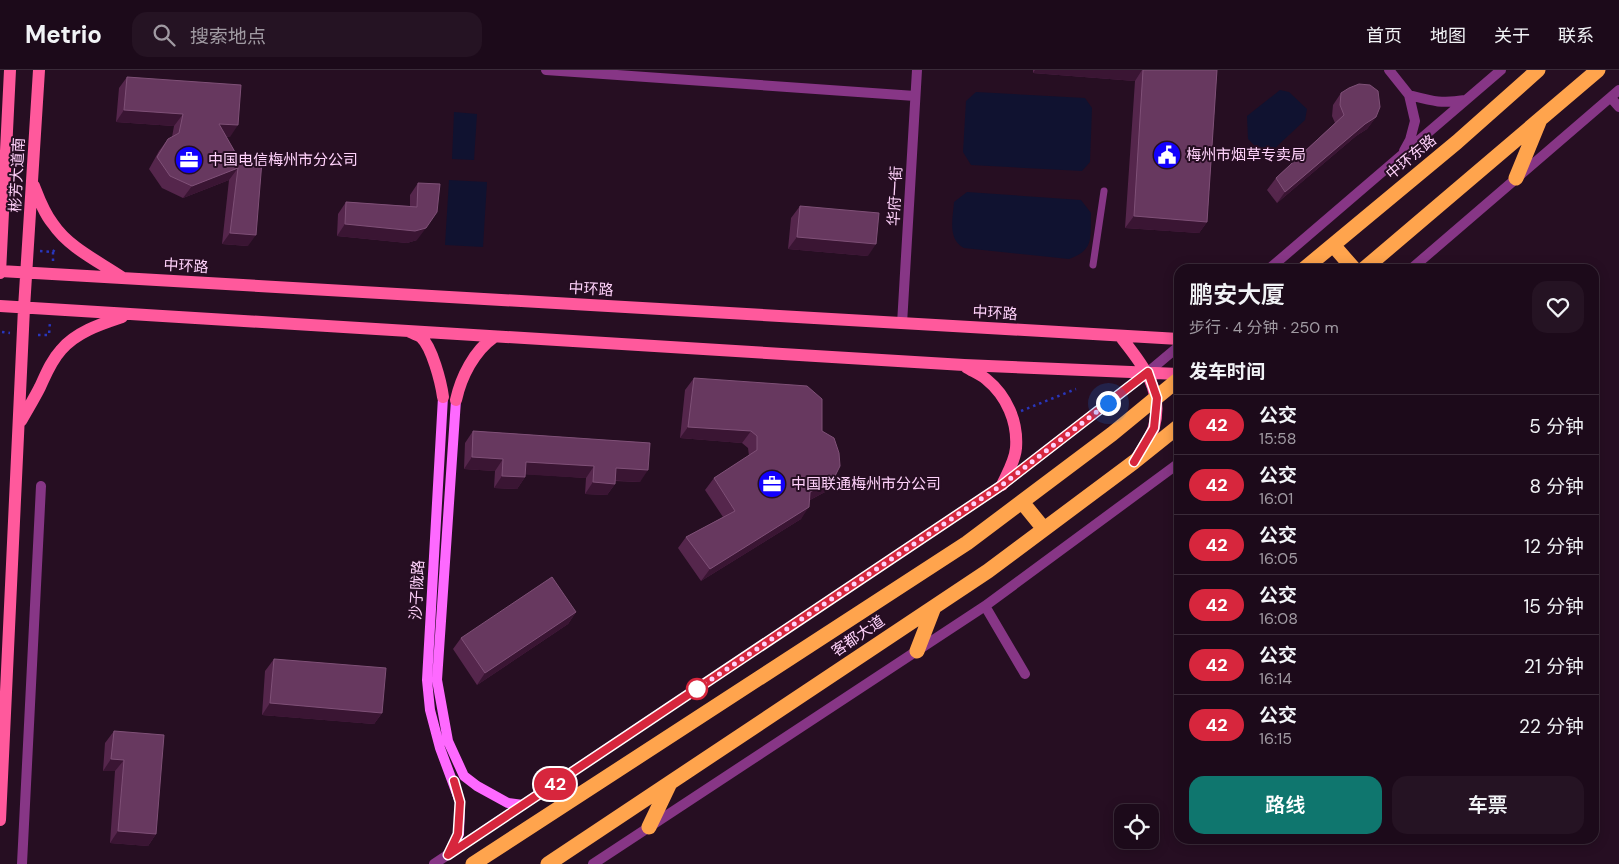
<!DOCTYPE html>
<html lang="zh">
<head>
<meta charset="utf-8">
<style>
  :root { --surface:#1c0a1a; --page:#251323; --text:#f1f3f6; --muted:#a09aa2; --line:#3a2b39; --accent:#0f766e }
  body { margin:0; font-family:"DM Sans","Noto Sans SC",sans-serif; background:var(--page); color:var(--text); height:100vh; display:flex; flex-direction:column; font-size:19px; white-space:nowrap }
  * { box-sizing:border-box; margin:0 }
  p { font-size:16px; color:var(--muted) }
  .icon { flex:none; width:28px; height:28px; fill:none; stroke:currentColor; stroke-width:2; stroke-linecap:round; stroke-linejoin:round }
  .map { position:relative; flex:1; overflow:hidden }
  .side { position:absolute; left:1174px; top:194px; width:425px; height:580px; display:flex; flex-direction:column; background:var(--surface); border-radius:15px; box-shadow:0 2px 12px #0003,0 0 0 1px var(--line) }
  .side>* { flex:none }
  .badge { padding:0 10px; border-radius:16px; font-size:18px; line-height:32px }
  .buttons { position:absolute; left:1114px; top:734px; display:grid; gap:10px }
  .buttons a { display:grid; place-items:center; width:45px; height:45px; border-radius:10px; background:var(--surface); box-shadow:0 2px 12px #0003,0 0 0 1px var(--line); font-size:25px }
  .you { position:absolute; width:25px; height:25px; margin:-12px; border:4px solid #fff; border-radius:50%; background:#1a73e8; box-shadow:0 0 0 8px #1a73e833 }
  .map>.badge { position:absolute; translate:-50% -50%; box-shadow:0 0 0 2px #fff }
  h2 { padding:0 15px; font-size:19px; line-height:45px }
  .round { display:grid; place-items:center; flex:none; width:52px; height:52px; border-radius:15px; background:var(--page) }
  .overview { display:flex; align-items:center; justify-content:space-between; height:85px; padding:0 15px }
  h1 { font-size:24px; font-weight:600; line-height:38px }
  .primary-button { display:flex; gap:10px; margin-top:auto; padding:10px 15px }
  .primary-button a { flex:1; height:58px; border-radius:15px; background:var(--accent); color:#fff; font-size:20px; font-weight:600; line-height:58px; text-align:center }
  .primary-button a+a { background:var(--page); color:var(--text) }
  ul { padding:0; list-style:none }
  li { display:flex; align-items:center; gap:15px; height:60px; padding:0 15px; border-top:1px solid var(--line) }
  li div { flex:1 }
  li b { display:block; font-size:19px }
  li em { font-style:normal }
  li .badge { min-width:55px; font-weight:700; text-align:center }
  header { display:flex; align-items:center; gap:30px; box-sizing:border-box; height:70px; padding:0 25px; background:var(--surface); border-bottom:1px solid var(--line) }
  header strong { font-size:24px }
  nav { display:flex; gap:28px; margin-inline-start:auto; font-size:18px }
  .search { width:350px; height:45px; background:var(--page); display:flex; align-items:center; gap:12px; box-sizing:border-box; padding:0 18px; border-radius:15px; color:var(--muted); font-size:19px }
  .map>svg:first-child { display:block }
</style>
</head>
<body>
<header>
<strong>Metrio</strong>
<div class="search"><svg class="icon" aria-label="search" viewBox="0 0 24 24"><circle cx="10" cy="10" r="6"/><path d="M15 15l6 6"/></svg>搜索地点</div>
<nav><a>首页</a><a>地图</a><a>关于</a><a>联系</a></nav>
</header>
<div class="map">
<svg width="1619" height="794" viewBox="0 0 1619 794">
  <rect width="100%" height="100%" fill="#260e22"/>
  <path fill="#101230" d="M1280,20L1289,22L1307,39L1305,50L1272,81H1260L1248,69L1247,46Z
    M976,22L1085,28L1092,38L1090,92L1082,101L971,95L963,82L966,31Z
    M454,42L477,44L474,90L452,89Z
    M449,110L487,112L483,177L445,175Z
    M967,122L1081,130L1091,143C1090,167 1095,180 1069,189L964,178C947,169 953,148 954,132Z"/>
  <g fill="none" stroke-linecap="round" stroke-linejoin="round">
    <path stroke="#2936bc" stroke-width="2.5" stroke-dasharray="2.5 4" stroke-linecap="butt" d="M40,181L53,182L56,177
      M53,182V193
      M2,262L10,263
      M38,265H49L50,252
      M1021,341L1076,319"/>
    <path stroke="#873686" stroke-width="7" d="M1093,195L1104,121"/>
    <path stroke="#873686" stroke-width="10" d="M546,0L915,26
      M1389,0L1409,25L1415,51L1410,70L1404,81
      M1409,25C1432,31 1441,34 1465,30
      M1611,28L1619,37
      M1269,199L1501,0
      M1411,199L1619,20
      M902,254L917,0
      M985,536L1025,604
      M22,794L41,416
      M434,794L1002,415L1148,302L1179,276
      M593,794L985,536L1179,393"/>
    <path stroke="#fe69ff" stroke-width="10" d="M443,327L427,610L430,640L440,678L460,732L459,764L448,785
      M456,330L437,610L448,671L464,706L477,716L508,733L523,735"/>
    <path stroke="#ff599c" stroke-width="12" d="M34,116C39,129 44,143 53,154C69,178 100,192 123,208
      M0,201L1179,269
      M0,203L10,0
      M0,236L964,295L1179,304
      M410,262C414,264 418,265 421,267C432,277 441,312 443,327
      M1120,266C1142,294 1164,319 1154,357C1151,368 1142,379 1137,388
      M966,297C972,301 980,304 986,309C1007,326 1018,352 1016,378C1015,391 1007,404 1002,415
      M456,330C461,307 474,281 494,267
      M21,351C27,340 34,329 40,317C46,304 51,291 61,280C76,262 101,254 122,247
      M0,750L24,238L39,0"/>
    <path stroke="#ffa44d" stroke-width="15" d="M1516,108L1539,52
      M1333,175L1354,199
      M1304,199L1457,72L1538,0
      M1364,199L1598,0
      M1022,432L1044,459
      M917,581L934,537
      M649,757L670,713
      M473,794L967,473L1112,364L1179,309
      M548,794L988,501L1134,392L1179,356"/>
  </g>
  <path fill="#55264c" d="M1033,0H1217L1207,152L1199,163L1125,158L1135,11L1033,3Z
    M127,7L230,67H226L239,89L248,176L222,174L229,110L183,128L162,118L149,99L159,81L168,69L172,67L174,56L116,52L119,18Z
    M1341,23L1376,47L1367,59L1356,66L1277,133L1267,120L1276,108L1335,53L1332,46L1333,35Z
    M418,113L417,170L407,173L337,166L338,144L346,132L410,136V125Z
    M800,136L868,186L788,179L791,148Z
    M694,308L822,361L825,422L810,430L801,449L701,511L678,478L686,467L723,447L705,420L714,408L749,386L748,378L742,373L680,368L685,320Z
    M473,361L650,373L640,412L615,411V414L607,425L585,424L586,408L525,404V407L517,419L494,418L495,401L464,399L465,373Z
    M576,542L568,554L477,615L453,579L461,568Z
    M274,589L382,643L374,654L262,645L265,601Z
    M114,661L156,764L148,776L110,773L115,701H103L105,673Z"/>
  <path fill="#3a1533" d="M1035,0H1142L1135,11L1033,3Z
    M124,40L183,44L174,56L116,52Z
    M1376,47L1367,59L1356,66L1277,133L1285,122L1365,54Z
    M219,54L238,55L230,67L211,66Z
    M238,98L229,110L183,128L192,116Z
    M1134,146L1207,152L1199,163L1125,158Z
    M345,154L426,158L417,170L407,173L337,166Z
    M230,163L256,165L248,176L222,174Z
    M797,167L876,174L868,186L788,179Z
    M688,357L751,361L742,373L680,368Z
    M472,387L503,389L495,401L464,399Z
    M526,392L594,396L586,408L517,404Z
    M616,398L648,400L640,412L608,410Z
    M502,406L525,407L517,419L494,418Z
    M833,410L825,422L802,434L810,422Z
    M593,412L615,414L607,425L585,424Z
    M809,437L801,449L701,511L710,499Z
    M576,542L568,554L477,615L485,603Z
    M270,633L382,643L374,654L262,645Z
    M111,689L124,690L115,701H103Z
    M118,761L156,764L148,776L110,773Z"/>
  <path fill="#67385f" stroke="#7f5077" d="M1143,0H1217L1207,152L1134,146Z
    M127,7L241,15L238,55L219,54L239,89L262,91L256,165L230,163L238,98L192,116L170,106L157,87L168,69L179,63L183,44L124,40Z
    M1359,14L1370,15L1378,21L1380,37L1376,47L1365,54L1285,122L1276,108L1344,45L1340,35L1341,23L1349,18Z
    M418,113L440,114L437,142L426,158L415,161L345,154L346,132L417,137Z
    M800,136L879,143L876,174L797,167Z
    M694,308L807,316L822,329V361L834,368L839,383L840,396L833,410L810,422L809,437L710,499L686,467L735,441L714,408L757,380V366L751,361L688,357Z
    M473,361L650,373L648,400L616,398L615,414L593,412L594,396L526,392L525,407L502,406L503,389L472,387Z
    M552,507L576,542L485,603L461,568Z
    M274,589L386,598L382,643L270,633Z
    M114,661L164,665L156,764L118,761L124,690L111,689Z"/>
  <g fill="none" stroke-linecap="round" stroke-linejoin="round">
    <defs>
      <path id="line" d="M454,711L460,732L458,764L448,785L1002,415L1148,302L1157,328L1154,358L1134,392"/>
    </defs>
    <use href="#line" stroke="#fff" stroke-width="11"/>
    <use href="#line" stroke="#d7263d" stroke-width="8"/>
    <path stroke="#ffd2fb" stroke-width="5" stroke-dasharray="0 9" d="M697,619L1002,415L1108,333"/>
  </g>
  <defs>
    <symbol id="civic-disc" viewBox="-11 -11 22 22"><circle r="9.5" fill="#1200fd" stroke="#260e22"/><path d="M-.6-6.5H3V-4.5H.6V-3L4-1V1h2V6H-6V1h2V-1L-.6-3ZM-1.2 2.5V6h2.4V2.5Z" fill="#fff"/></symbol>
    <symbol id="office-disc" viewBox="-11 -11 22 22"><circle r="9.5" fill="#1200fd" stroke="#260e22"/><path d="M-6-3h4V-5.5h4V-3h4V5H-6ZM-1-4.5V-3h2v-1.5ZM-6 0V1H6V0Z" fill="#fff"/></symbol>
  </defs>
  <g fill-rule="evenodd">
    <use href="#civic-disc" x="1151" y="69" width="32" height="32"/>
    <use href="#office-disc" x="173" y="74" width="32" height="32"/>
    <use href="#office-disc" x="756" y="398" width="32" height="32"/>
  </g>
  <circle fill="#fff" stroke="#d7263d" stroke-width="2.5" cx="697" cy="619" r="10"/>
  <g text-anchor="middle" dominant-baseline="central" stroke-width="4" stroke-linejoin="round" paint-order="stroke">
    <g font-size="15" fill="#ffd2fb" stroke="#260e22" text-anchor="start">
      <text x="1186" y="85">梅州市烟草专卖局</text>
      <text x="208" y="90">中国电信梅州市分公司</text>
      <text x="791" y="414">中国联通梅州市分公司</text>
    </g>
    <g font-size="15" fill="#ffd2fb" stroke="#260e22">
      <text transform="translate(1411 87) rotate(-40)">中环东路</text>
      <text transform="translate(17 105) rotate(-87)">彬芳大道南</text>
      <text transform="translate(895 126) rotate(-87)">华府一街</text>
      <text transform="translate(186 196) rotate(3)">中环路</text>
      <text transform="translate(591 219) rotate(3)">中环路</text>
      <text transform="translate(995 243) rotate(3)">中环路</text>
      <text transform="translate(417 520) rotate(-87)">沙子陇路</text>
      <text transform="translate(858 566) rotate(-34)">客都大道</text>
    </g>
  </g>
</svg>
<div class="buttons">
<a><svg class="icon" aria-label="locate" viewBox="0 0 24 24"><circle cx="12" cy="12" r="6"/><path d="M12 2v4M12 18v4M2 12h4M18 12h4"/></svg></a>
</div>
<div class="you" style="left:1108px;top:333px"></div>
<b class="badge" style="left:555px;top:714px;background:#d7263d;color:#fff">42</b>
<section class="side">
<div class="overview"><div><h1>鹏安大厦</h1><p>步行 · 4 分钟 · 250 m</p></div><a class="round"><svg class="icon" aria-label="heart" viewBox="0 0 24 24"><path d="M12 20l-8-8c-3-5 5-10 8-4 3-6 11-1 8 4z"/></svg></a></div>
<h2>发车时间</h2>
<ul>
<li><span class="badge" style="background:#d7263d;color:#fff">42</span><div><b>公交</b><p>15:58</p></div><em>5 分钟</em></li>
<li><span class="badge" style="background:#d7263d;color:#fff">42</span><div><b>公交</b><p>16:01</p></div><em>8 分钟</em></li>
<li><span class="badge" style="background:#d7263d;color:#fff">42</span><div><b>公交</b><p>16:05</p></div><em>12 分钟</em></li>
<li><span class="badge" style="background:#d7263d;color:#fff">42</span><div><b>公交</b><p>16:08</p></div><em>15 分钟</em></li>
<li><span class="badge" style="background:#d7263d;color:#fff">42</span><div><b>公交</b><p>16:14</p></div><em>21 分钟</em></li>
<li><span class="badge" style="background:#d7263d;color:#fff">42</span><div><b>公交</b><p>16:15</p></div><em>22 分钟</em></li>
</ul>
<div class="primary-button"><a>路线</a><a>车票</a></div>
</section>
</div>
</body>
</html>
